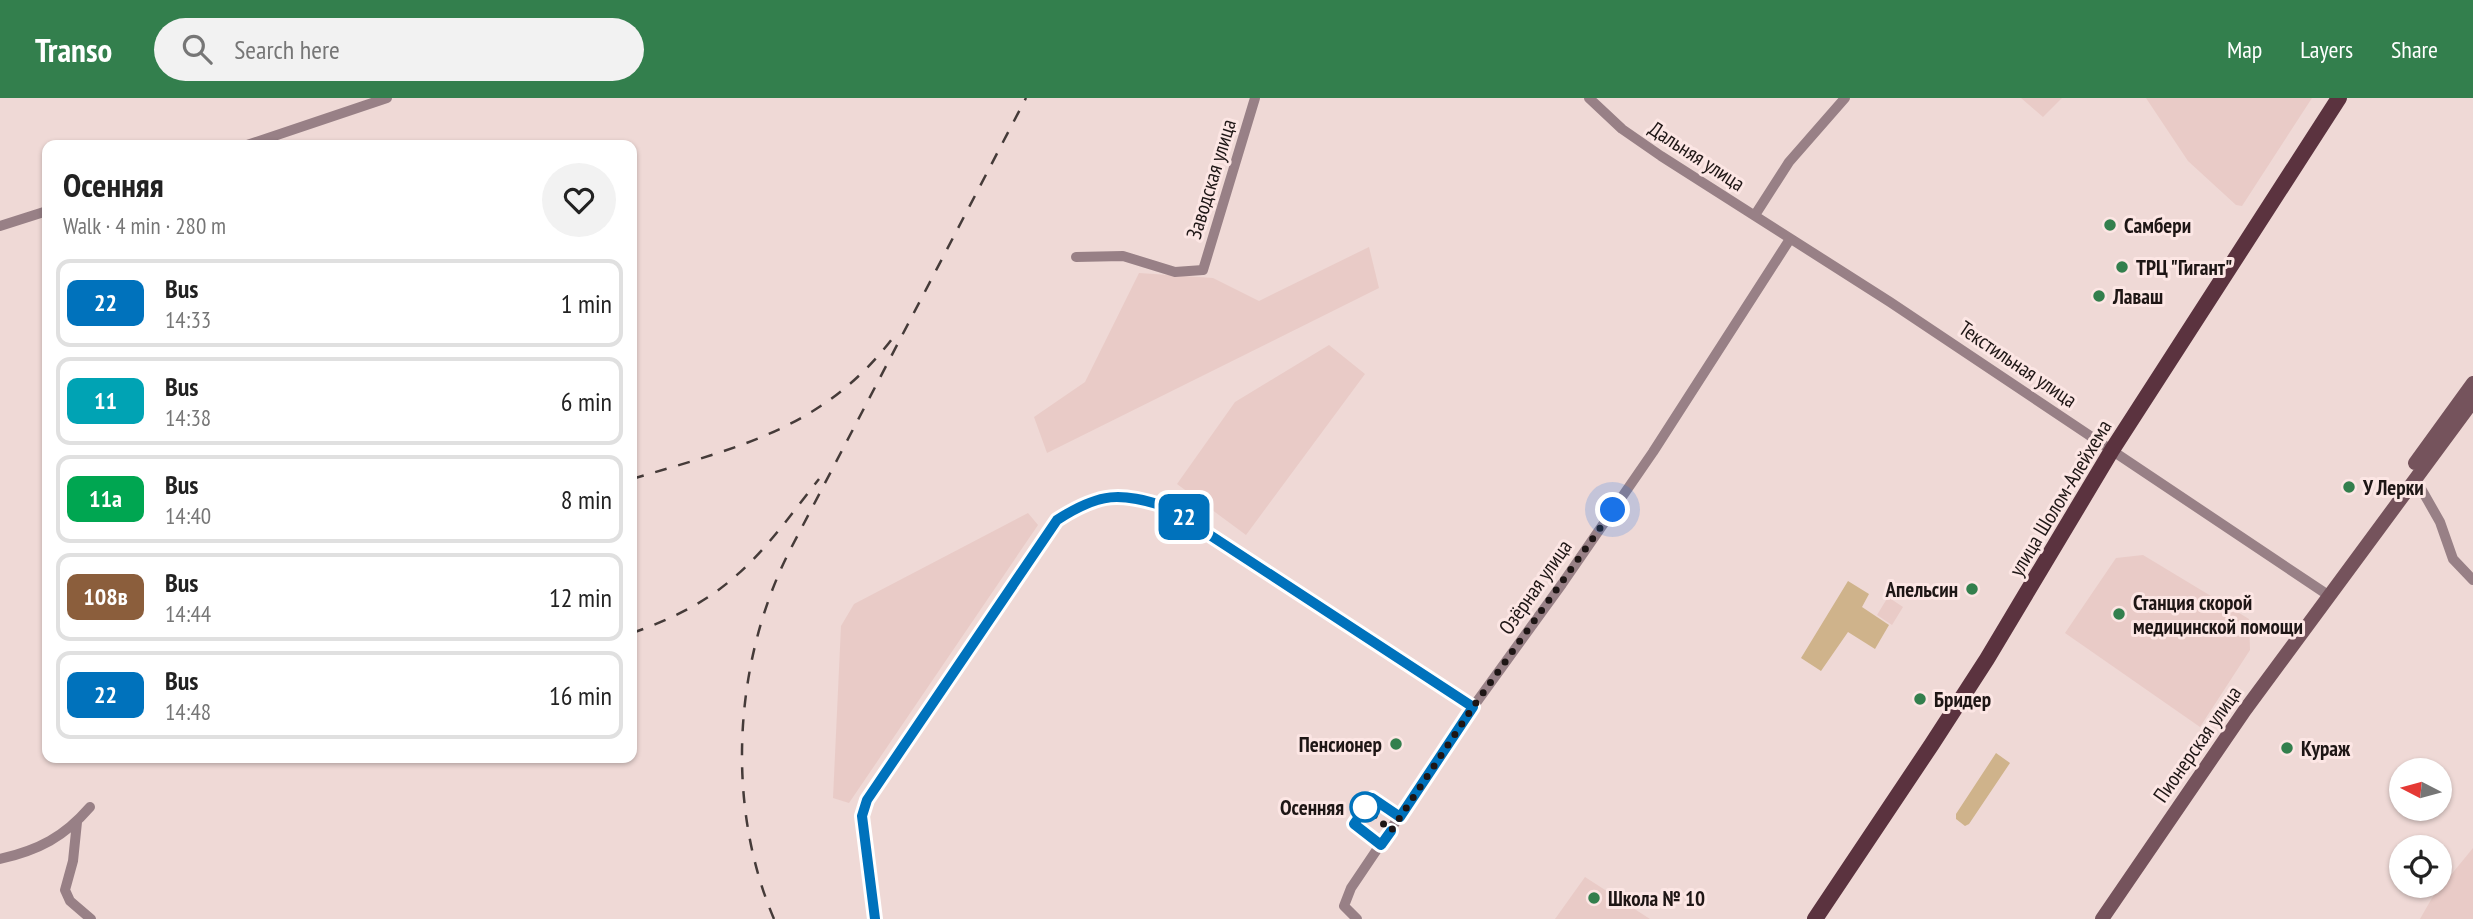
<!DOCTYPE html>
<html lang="en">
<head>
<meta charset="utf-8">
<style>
  :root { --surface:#fff; --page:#f2f2f2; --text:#222; --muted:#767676; --line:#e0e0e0; --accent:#337f4d }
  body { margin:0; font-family:"PT Sans Narrow",sans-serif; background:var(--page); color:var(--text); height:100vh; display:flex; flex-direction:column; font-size:26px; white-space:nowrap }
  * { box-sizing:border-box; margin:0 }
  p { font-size:23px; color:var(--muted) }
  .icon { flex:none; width:38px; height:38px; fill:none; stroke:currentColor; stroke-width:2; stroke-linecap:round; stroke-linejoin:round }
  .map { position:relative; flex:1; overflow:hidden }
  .side { position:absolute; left:42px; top:42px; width:595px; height:623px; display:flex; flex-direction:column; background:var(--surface); border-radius:14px; box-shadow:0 2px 5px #0004 }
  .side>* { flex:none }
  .badge { padding:0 14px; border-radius:10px; font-size:24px; line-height:46px }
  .needle { width:46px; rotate:276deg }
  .tools { position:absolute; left:2389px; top:660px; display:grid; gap:14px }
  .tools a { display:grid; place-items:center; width:63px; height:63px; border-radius:50%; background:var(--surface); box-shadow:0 2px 5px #0004; font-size:35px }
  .you { position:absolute; width:35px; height:35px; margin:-18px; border:5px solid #fff; border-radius:50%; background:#1a73e8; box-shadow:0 0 0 10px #1a73e833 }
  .map>.badge { position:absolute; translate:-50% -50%; box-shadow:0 0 0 4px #fff }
  .round { display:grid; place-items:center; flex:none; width:74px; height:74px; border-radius:37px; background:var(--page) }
  .overview { display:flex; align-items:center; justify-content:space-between; height:119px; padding:0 21px }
  h1 { font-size:33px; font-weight:700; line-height:52px }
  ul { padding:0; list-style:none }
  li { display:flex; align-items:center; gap:21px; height:88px; margin:0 14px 10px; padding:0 7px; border:4px solid var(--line); border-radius:14px }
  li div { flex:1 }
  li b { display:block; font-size:26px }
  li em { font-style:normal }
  li .badge { min-width:77px; font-weight:700; text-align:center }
  header { display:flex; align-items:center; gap:42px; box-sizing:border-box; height:98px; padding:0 35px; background:var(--accent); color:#fff }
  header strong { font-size:33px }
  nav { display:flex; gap:38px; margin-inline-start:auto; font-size:24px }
  .search { width:490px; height:63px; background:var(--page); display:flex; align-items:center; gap:18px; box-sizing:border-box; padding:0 24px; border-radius:38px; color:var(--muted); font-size:26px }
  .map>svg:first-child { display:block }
</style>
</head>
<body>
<header>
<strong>Transo</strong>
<div class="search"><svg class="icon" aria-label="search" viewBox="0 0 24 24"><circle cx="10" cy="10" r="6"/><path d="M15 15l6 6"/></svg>Search here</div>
<nav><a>Map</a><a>Layers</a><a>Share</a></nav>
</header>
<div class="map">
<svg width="2473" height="821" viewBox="0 0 2473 821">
  <rect width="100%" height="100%" fill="#efd9d6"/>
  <path fill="#e9cbc7" d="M2021,0H2062L2043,19Z
    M2146,0H2312L2242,108L2236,107L2188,63Z
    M1369,149L1379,190L1047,355L1034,319L1085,284L1139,175L1213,180L1259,203Z
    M1329,247L1365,276L1246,437L1177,386L1235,304Z
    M1028,415L1038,427L849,705L833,700L841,528L854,506Z
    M2143,457L2249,521L2250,552L2200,629L2065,535L2116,460Z
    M1888,499L1903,509L1892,527L1877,517Z
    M2473,750V821H2420L2432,800Z
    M1585,779L1650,821H1555Z"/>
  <path fill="#cfb38b" d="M1848,483L1869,496L1862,509L1889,527L1875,551L1848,534L1821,573L1801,560Z
    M1996,655L2010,665L1969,726L1965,728L1956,721V716Z"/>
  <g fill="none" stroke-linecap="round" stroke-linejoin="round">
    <path stroke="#988086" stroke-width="10" d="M1589,0L1622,31L1661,58L1890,204L2328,497
      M247,47L387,0
      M1755,117L1789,64L1845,0
      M0,128L47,113
      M1076,159L1123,158L1175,174L1203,172L1255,0
      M2415,380L2440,424L2453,461L2473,482
      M77,724L73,763L65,792L70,803L91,821
      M0,761C39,752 64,739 90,709
      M875,821L862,718L867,702L1057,422C1100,394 1120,394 1167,409L1473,609
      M1357,821L1344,808L1351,790L1473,609L1562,486L1653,354L1790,141"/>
    <path stroke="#75535c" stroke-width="14" d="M2415,365L2473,285
      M2102,821L2245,612L2473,303"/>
    <path stroke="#5b333f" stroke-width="16" d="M1815,821L1932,646L1987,561L2112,352L2339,0"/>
    <path stroke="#453b39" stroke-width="2.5" stroke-dasharray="12 12" stroke-linecap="butt" d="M632,381C738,349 825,331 895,237
      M632,535C667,523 703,506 731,482C765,454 792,415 819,381
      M774,821C725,706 734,564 789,454L1026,0"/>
  </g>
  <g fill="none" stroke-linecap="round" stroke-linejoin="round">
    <defs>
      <path id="line" d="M875,821L862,718L867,702L1057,422C1100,394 1120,394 1167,409L1473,609L1400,719L1372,700L1354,726L1381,747L1391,733"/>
    </defs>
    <use href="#line" stroke="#fff" stroke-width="16"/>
    <use href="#line" stroke="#0072bc" stroke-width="10"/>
    <path stroke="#1e1615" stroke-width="7" stroke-dasharray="0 12.6" d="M1365,709L1391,733L1473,609L1613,412"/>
  </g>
  <g fill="#337f4d" stroke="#fce6e4" stroke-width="2.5">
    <circle cx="2110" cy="127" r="7"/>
    <circle cx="2122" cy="169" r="7"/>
    <circle cx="2099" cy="198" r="7"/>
    <circle cx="2349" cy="389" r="7"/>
    <circle cx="1972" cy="491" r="7"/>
    <circle cx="2119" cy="516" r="7"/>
    <circle cx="1920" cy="601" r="7"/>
    <circle cx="1396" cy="646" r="7"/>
    <circle cx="2287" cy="650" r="7"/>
    <circle cx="1594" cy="800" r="7"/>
  </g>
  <circle fill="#fff" stroke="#0072bc" stroke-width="3.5" cx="1365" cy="709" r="14"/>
  <g text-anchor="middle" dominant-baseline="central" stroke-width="6" stroke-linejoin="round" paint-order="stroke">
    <g font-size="21" fill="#1e1615" stroke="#fce6e4">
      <text transform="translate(1697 58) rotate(33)">Дальняя улица</text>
      <text transform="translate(1211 81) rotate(-73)">Заводская улица</text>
      <text transform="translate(2018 266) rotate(34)">Текстильная улица</text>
      <text transform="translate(2060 400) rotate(-59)">улица Шолом-Алейхема</text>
      <text transform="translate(1535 489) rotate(-55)">Озёрная улица</text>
      <text transform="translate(2197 646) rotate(-55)">Пионерская улица</text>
    </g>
    <g font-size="21" font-weight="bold" fill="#1e1615" stroke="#fce6e4" text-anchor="start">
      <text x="2124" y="127">Самбери</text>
      <text x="2136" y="169">ТРЦ "Гигант"</text>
      <text x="2113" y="198">Лаваш</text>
      <text x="2363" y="389">У Лерки</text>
      <text x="1958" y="491" text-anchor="end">Апельсин</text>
      <text x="2133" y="504">Станция скорой<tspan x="2133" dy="24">медицинской помощи</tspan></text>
      <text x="1934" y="601">Бридер</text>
      <text x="1382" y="646" text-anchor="end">Пенсионер</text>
      <text x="2301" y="650">Кураж</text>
      <text x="1608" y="800">Школа № 10</text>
    </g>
    <g font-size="21" font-weight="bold" fill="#1e1615" stroke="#fce6e4" text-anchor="end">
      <text x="1344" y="709">Осенняя</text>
    </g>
  </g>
</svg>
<div class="tools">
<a><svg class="needle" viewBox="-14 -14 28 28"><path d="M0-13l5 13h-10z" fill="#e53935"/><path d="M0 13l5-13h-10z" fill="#767676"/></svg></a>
<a><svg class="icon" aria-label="locate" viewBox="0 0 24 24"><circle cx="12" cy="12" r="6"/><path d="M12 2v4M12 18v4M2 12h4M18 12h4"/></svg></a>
</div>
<div class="you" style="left:1613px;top:412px"></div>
<b class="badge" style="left:1184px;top:419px;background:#0072bc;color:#fff">22</b>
<section class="side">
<div class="overview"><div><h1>Осенняя</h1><p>Walk · 4 min · 280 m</p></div><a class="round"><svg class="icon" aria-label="heart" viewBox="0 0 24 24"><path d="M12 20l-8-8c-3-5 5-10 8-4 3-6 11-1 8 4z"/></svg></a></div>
<ul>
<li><span class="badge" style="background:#0072bc;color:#fff">22</span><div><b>Bus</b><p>14:33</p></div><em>1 min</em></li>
<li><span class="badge" style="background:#00a3b4;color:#fff">11</span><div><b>Bus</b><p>14:38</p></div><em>6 min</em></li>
<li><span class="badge" style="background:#00a651;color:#fff">11а</span><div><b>Bus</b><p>14:40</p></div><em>8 min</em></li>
<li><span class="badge" style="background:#8b5e3c;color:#fff">108в</span><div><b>Bus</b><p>14:44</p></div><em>12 min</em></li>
<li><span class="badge" style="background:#0072bc;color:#fff">22</span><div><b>Bus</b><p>14:48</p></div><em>16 min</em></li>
</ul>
</section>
</div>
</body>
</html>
